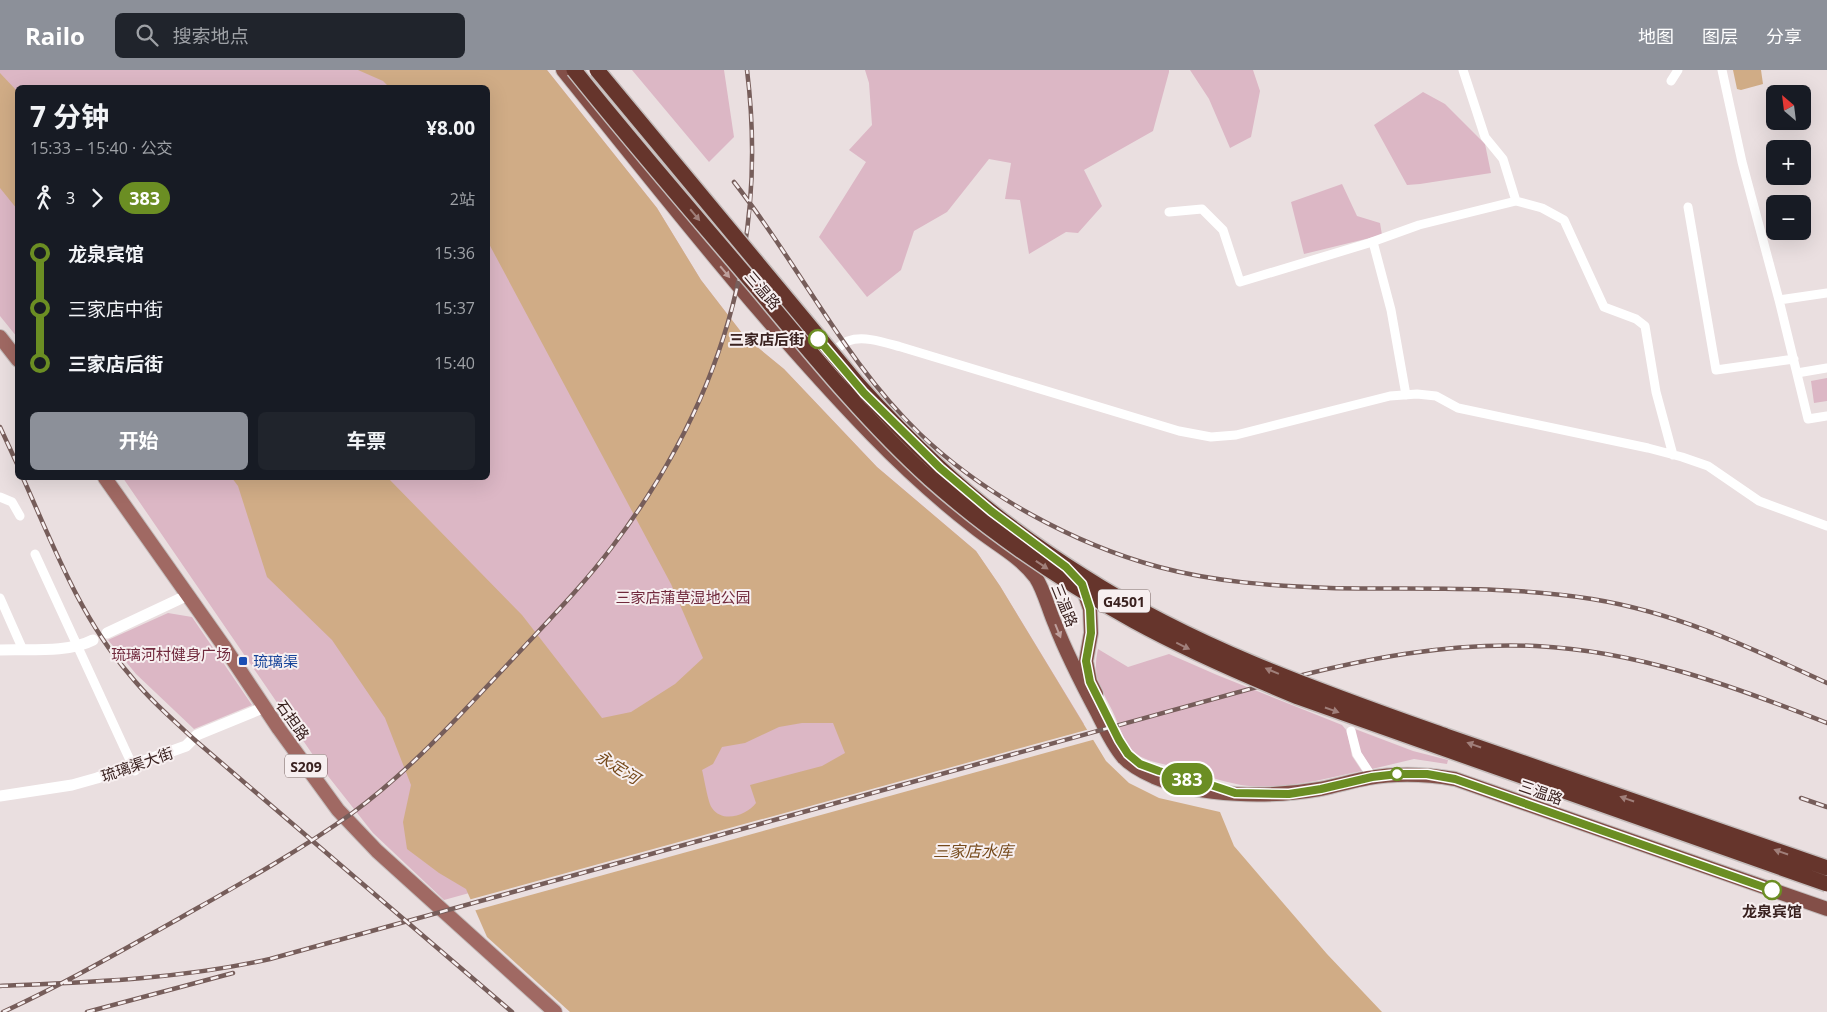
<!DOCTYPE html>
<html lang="zh">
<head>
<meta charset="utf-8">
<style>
  :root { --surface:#171b24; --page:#20242c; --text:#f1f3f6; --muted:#9ea1a6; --accent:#8c9099 }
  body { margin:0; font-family:"Open Sans","Noto Sans SC",sans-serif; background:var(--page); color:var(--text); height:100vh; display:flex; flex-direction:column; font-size:19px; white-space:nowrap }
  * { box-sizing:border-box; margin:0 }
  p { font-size:16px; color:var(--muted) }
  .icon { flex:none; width:28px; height:28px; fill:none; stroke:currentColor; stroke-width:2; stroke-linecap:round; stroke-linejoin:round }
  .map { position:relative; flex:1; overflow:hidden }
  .sheet { position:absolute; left:15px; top:15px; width:475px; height:395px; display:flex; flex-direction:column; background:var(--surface); border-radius:8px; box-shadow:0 5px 20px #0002 }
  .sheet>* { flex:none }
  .badge { padding:0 10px; border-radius:16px; font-size:18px; line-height:32px }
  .needle { width:32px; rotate:332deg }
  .controls { position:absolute; left:1766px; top:15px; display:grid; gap:10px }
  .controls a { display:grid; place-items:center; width:45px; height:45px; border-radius:8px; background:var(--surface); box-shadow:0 5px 20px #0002; font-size:25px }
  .map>.badge { position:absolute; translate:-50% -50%; box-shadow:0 0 0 2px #fff }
  .legs { display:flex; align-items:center; gap:8px; height:55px; padding:0 15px; font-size:16px }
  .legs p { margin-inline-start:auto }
  .headline { display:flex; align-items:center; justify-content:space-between; height:85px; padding:0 15px }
  h1 { font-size:28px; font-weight:700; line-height:38px }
  .button { display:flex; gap:10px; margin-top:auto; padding:10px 15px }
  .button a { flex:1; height:58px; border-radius:8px; background:var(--accent); color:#fff; font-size:20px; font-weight:700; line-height:58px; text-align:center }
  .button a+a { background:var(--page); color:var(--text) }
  ul { padding:0 15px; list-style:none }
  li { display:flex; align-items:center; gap:18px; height:55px; font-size:19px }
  li i { display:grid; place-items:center; width:8px; height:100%; margin:0 6px; background:currentColor }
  li i::after { content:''; width:12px; height:12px; margin:-6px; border:4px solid; border-radius:50%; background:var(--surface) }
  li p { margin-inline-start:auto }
  li:first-child i { background:linear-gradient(#0000 50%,currentColor 0) }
  li:last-child i { background:linear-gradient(currentColor 50%,#0000 0) }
  header { display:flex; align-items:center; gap:30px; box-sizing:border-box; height:70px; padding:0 25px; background:var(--accent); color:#fff }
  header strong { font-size:24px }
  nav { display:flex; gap:28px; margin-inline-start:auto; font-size:18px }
  .search { width:350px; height:45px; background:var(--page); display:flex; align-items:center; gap:12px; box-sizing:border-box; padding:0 18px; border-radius:8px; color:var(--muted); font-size:19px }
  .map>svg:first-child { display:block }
</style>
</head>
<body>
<header>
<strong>Railo</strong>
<div class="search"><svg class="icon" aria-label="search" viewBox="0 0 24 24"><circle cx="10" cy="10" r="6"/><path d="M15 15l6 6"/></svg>搜索地点</div>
<nav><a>地图</a><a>图层</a><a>分享</a></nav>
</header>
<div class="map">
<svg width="1827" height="942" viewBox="0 0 1827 942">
  <rect width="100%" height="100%" fill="#eadfe0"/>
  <path fill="#dcb7c5" d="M0,0H547L657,138L701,210L745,267L784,299L877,397L976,481L1000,516L1084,654L444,830L373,763L324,701L123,408H488V18H18L17,267L0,246Z
    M632,0H724L734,67L709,92Z
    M865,0H1169V2L1153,61L1084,100L1102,136L1078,163L1066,162L1029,184L1020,130L1005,129L1011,93L989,89L947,142L914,161L901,200L867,227L819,167L866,92L849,80L872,55L869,13Z
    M1190,0H1253L1260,21L1251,67L1230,78L1209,29Z
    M1423,22L1445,34L1485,74L1491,103L1420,114L1407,115L1374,55Z
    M1342,114L1357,146L1380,153L1382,165L1304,184L1291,132Z
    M1827,308V331L1814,333L1811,311Z
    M168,543L192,547L252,635L194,659L136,604L108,570Z
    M1098,579L1128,597L1169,584L1217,605L1342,655L1347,661L1352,686L1362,701C1323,709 1281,721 1241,715C1220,711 1199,704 1178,698C1165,694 1146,692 1135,683C1123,672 1119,654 1112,640C1100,616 1092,607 1098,579Z
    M1355,659L1413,681L1448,690L1447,694L1414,689L1372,699L1358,678Z"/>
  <path fill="#d0ac86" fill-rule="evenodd" d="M358,0H547L657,138L701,210L745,267L784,299L877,397L976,481L1000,516L1106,691L1129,713L1159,728L1220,742L1234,776L1327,884L1382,942H570L487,867L466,819L439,803L407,779L403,752L411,715L385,648L332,570L267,507L238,416L232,408H388L522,545L602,648L631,642L675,614L703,588L671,514L488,172V18L389,17L383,11ZM802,653H833L845,683L822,696L750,715L756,733C747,745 723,754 712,738C708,733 704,707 702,700L713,694L722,677L745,673L779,657Z
    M1733,0H1761L1763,14L1741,20L1737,19Z
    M0,3L17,21V139L0,118Z"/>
  <path fill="#eadfe0" d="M1090,659L1096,669L473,841L468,830Z"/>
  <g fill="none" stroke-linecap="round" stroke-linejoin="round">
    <defs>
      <path id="primary" d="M0,267L18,290
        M105,408L223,575L279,659L338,740L377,781L555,942"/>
      <path id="trunk" d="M563,0C663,124 761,250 872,365C904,398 938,429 974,457C995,474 1020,486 1036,508C1044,520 1049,541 1055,554C1067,585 1082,614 1098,644C1105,658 1112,674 1123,687C1131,696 1143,702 1154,707C1202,727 1269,728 1320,719C1336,716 1352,711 1368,708C1397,703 1426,704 1455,709L1827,839
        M1082,516L1090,539L1091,563L1086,591L1090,612L1096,624"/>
    </defs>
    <use href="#primary" stroke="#c4bdbc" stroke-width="16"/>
    <use href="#trunk" stroke="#c4bdbc" stroke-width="16"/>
    <path stroke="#fff" stroke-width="9" d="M1463,0L1485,67L1503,89L1516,131
      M1722,0L1742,92L1779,230
      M1671,11L1678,0
      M1688,137L1716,300L1794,289
      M1169,142L1202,139L1223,160L1240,212L1369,173L1419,155L1516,131L1542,138L1564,150L1604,237L1636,249L1645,256L1656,322L1673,385
      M1373,172L1391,240L1406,325
      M1827,223L1779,230L1808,349L1827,346
      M829,286C835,281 841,274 848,271C864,265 886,273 901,277L1179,361L1211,367L1236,365L1390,326L1417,324L1436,326L1458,338L1648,378L1682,387L1708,396L1759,431L1827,456
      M1797,303L1827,298
      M0,427L12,432L20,446
      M35,484L135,701
      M0,528L23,580
      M1351,661L1357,684L1372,707"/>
    <path stroke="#fff" stroke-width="11" d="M107,563L188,525
      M0,580C29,579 68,583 93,570
      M0,726L72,715L97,708L186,676L197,665L265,637"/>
    <use href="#primary" stroke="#a06963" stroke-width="14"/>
    <use href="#trunk" stroke="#834f48" stroke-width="14"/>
    <defs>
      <path id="rail" d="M734,112C755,139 774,167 793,196C832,255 868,314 920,364C984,425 1074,474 1159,497C1215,512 1272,516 1330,518C1417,520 1506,515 1592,529C1678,543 1749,577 1827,613
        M0,357L18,396
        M23,408C53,475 80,547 129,604C149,629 173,650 196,671L512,942
        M1801,728L1827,737
        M0,916C91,912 181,909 270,889L1279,611C1363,589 1448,572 1536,576C1638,581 1733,616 1827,653
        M3,942C64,914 121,881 180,848C238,815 296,783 351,744C410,701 459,646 509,593C544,555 581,518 612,477C720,335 769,178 747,0
        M87,942L233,903"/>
    </defs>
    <use href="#rail" stroke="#765d5a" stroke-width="4.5"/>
    <use href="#rail" stroke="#f7eff0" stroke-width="2.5" stroke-dasharray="8" stroke-linecap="butt"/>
    <defs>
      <path id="motorway-bridge" d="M574,0C633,74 695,145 756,217C811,283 866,351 930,409C992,464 1062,511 1134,551C1187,580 1242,604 1298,627L1827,814
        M597,0L857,313C883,342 910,370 938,396C982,437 1032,474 1083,506C1195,578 1322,622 1446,666C1573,710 1700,754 1827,798"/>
    </defs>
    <use href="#motorway-bridge" stroke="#c4bdbc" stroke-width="18" stroke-linecap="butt"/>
    <use href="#motorway-bridge" stroke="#66352c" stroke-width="15"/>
  </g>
  <defs><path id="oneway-solid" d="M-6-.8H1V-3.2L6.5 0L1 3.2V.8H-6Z" transform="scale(1.25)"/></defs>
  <g fill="#a07f7a">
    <use href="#oneway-solid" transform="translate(695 145) rotate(50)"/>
    <use href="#oneway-solid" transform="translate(1042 495) rotate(34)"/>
    <use href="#oneway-solid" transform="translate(1183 576) rotate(26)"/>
    <use href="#oneway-solid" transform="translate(1272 601) rotate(-157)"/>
    <use href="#oneway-solid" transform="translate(1332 640) rotate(19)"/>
    <use href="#oneway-solid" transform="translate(1474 675) rotate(-161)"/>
    <use href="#oneway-solid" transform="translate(1627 729) rotate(-161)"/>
    <use href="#oneway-solid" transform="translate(1781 782) rotate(-161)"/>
  </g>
  <g fill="#bd9f9c">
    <use href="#oneway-solid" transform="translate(725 202) rotate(50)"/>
    <use href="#oneway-solid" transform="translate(1058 561) rotate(68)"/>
  </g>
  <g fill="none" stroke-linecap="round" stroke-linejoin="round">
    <defs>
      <path id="line-1" d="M818,269L864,323L940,398L991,441L1066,497L1082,514L1090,539L1091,563L1086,591L1090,612L1119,670L1128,684L1140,694L1159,701L1208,714L1235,723L1289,724L1321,719L1372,707L1398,704H1427L1455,709L1772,820"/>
    </defs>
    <use href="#line-1" stroke="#fff" stroke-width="11"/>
    <use href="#line-1" stroke="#6b8e23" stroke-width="8"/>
  </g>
  <g fill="#fff" stroke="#6b8e23" stroke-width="2.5">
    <circle cx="818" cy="269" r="9"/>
    <circle cx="1397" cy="704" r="6"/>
    <circle cx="1772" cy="820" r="9"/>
  </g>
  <rect fill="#1a4fb4" stroke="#f7eff0" stroke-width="2" x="238" y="586" width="10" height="10" rx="2.5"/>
  <g text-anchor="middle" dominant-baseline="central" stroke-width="4" stroke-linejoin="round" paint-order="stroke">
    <g fill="#f7eff0" stroke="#73605e" stroke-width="1">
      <rect x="1098" y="519.5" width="52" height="23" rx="4"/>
      <rect x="285" y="684.5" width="42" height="23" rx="4"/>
    </g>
    <g font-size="14" font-weight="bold" fill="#3a2220">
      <text x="1124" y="531">G4501</text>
      <text x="306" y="696">S209</text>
    </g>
    <g font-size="15" fill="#3a2220" stroke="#f7eff0">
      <text transform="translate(763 220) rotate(49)">三温路</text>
      <text transform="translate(1065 535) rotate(68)">三温路</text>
      <text transform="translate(293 650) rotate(55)">石担路</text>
      <text transform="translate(137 694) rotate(-19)">琉璃渠大街</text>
      <text transform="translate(1541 722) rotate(19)">三温路</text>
    </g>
    <g font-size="15" font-weight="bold" fill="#3a2220" stroke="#f7eff0" text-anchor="end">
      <text x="804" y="269">三家店后街</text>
      <text x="1772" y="841" text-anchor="middle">龙泉宾馆</text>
    </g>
    <g font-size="15" fill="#712a3d" stroke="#f7eff0">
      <text x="683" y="527">三家店蒲草湿地公园</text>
      <text x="171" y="584">琉璃河村健身广场</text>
    </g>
    <g font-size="15" fill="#164399" stroke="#f7eff0" text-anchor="start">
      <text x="253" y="591">琉璃渠</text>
    </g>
    <g font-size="16" font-style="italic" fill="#764a1b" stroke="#f7eff0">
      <text transform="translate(618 697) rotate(32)">永定河</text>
      <text x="973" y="781">三家店水库</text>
    </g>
  </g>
</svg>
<div class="controls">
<a><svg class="needle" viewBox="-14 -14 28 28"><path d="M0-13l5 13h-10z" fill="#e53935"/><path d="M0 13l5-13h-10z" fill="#9ea1a6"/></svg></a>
<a>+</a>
<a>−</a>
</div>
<b class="badge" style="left:1187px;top:709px;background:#6b8e23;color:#fff">383</b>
<section class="sheet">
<div class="headline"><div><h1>7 分钟</h1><p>15:33 – 15:40 · 公交</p></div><b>¥8.00</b></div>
<div class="legs"><svg class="icon" aria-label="walk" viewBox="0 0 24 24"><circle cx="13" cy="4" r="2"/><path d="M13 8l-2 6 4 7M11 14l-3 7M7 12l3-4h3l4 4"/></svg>3<svg class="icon" aria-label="forward" viewBox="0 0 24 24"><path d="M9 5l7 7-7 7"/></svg><b class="badge" style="background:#6b8e23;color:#fff">383</b><p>2站</p></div>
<ul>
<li><i style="color:#6b8e23"></i><b>龙泉宾馆</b><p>15:36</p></li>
<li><i style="color:#6b8e23"></i><span>三家店中街</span><p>15:37</p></li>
<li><i style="color:#6b8e23"></i><b>三家店后街</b><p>15:40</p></li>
</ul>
<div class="button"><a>开始</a><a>车票</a></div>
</section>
</div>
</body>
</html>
